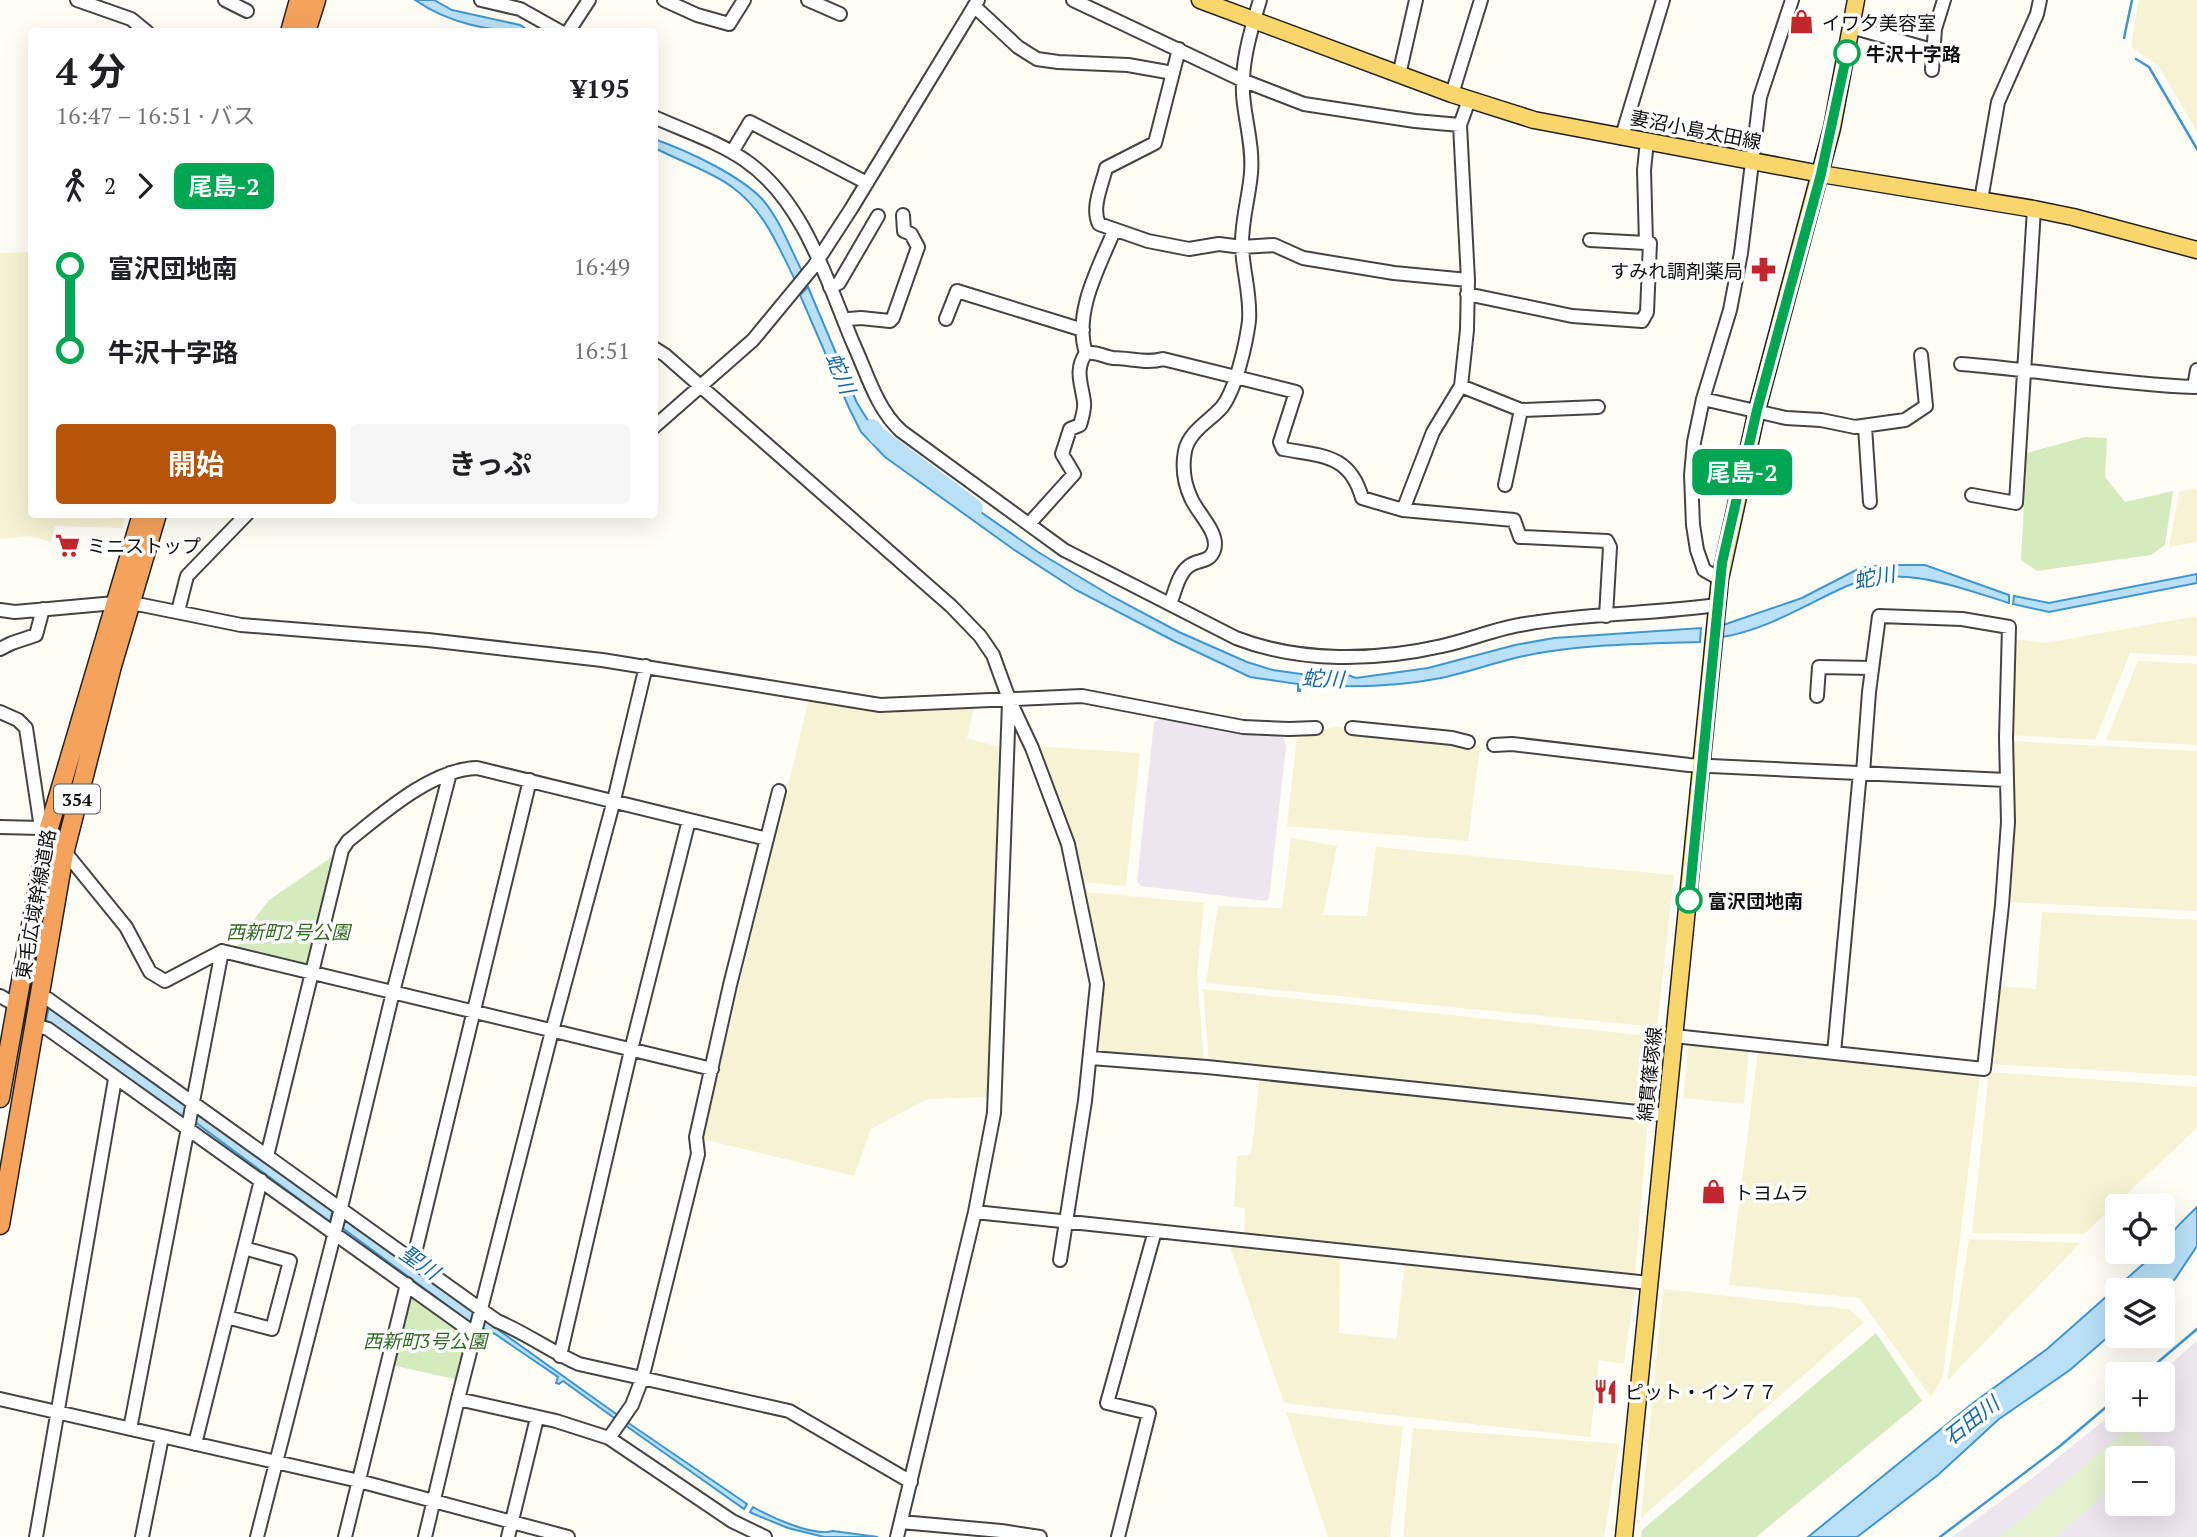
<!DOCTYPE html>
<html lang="ja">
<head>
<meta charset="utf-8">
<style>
  :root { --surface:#fff; --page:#f6f6f6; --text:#202124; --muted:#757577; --accent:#b45309 }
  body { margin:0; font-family:"PT Serif","Noto Sans JP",serif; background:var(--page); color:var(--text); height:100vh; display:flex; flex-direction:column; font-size:26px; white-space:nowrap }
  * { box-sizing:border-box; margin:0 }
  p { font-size:23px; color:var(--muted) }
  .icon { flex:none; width:38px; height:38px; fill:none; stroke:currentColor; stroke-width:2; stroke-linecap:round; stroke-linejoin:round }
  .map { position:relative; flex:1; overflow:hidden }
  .panel { position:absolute; left:28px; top:28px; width:630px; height:490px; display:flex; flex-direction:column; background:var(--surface); border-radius:7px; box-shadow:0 7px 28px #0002 }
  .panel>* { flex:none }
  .badge { padding:0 14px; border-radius:10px; font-size:24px; line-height:46px }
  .controls { position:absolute; left:2105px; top:1194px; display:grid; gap:14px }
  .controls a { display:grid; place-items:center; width:70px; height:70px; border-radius:7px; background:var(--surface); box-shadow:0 7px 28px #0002; font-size:35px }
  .map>.badge { position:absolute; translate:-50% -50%; box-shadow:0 0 0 4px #fff }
  .legs { display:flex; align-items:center; gap:10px; height:77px; padding:0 28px; font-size:23px }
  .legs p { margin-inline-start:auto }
  .overview { display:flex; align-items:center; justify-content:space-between; height:119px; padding:0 28px }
  h1 { font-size:38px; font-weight:700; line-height:52px }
  .button { display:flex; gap:14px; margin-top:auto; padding:14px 28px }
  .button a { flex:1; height:80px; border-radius:7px; background:var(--accent); color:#fff; font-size:28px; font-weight:700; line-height:80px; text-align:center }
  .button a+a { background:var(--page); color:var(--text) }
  ul { padding:0 28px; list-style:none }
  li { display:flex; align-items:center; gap:24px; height:84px; font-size:26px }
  li i { display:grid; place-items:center; width:10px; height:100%; margin:0 9px; background:currentColor }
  li i::after { content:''; width:18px; height:18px; margin:-9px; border:5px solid; border-radius:50%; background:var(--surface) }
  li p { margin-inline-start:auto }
  li:first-child i { background:linear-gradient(#0000 50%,currentColor 0) }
  li:last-child i { background:linear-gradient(currentColor 50%,#0000 0) }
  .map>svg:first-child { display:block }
</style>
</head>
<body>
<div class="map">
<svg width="2197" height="1537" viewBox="0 0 2197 1537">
  <rect width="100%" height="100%" fill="#fffdf5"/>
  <path fill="#eee6ef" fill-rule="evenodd" d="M1161,718L1229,733L1283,737L1286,746L1269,898L1266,901L1141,886L1137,882L1154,722Z
    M2197,1341V1537H1952L2035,1476L2117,1410L2118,1419H2163V1374H2159ZM2118,1458H2163V1503H2118Z"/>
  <path fill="#f6f3d4" d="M2139,0H2197V132L2158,65L2131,47Z
    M31,252L32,514L126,515L122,528L55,526L51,542L30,536L0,539V253Z
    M2197,488V542L2169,547L2179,492Z
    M2197,616V656L2130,653L2095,740L2010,735L2015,639L2046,643Z
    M2138,661L2197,664V745L2106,740Z
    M809,699L888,711L974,708L967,738L1002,748L989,1097L927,1099L871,1129L854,1176L702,1139Z
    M1336,727L1480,747L1468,841L1287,826L1297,735Z
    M2010,741L2197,751V911L2005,902Z
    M1034,746L1140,753L1126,886L1082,882L1076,842Z
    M1291,838L1337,846L1323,915L1367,916L1376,847L1674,875L1657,1027L1206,983L1218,906L1282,908Z
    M1085,892L1204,903L1197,973L1204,1062L1094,1051L1102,986Z
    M2042,912L2197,920V1076L1991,1064L2000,986L2036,989Z
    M1203,989L1660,1037L1650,1104L1209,1063Z
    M1689,1043L1749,1048L1744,1104L1683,1098Z
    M1758,1051L1980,1075L1943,1376L1931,1397L1859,1298L1729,1285Z
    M1989,1072L2197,1087V1128L2084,1234L1972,1233Z
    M1260,1077L1648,1118L1635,1276L1244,1233L1245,1209L1234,1206L1237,1156L1251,1155Z
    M1969,1239L2080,1243L1947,1381L1968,1245Z
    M1228,1241L1340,1255L1339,1333L1396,1339L1405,1261L1635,1287L1624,1364L1599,1360L1590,1437L1284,1403Z
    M1663,1289L1848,1309L1864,1322L1641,1518Z
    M1286,1412L1403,1427L1390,1537H1328Z
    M1413,1428L1619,1444L1604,1537H1403Z"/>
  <path fill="#d5ebbd" d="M2085,437L2107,438L2105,477L2125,502L2173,491L2165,545L2151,555L2037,571L2021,560L2027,453Z
    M342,850L313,972L234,953L248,927L269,900Z
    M406,1288L470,1335L459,1380L387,1364Z
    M1876,1333L1922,1401L1756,1537H1641L1642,1530Z"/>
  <path fill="#e6f2cf" d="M2132,1425L2156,1452L2148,1458H2118L2117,1484L2055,1537H2000Z"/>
  <path fill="#b9e0f7" stroke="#3f96cf" stroke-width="2" d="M415,0H434L452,10L520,25L529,31C490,32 448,23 415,0Z
    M654,139C686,150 740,175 763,200C780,220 790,248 802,271L795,280C778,246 764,210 732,187C713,172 677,160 655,148Z
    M808,287L857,403L876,433L922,471L1038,552L1113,597L1179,632L1247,662L1273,670L1315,676L1345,674L1356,678L1428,668L1515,645L1554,638L1701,628L1700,642C1642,644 1581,644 1524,656C1496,662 1469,672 1441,678C1395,687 1348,688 1301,684L1300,691H1298V684L1250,677L1174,641L1076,590L1013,549L885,457L861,432L849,408L800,295Z
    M1883,565H1925L2009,595V603C1957,587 1901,563 1847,586C1806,604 1767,630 1722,637L1723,625L1802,598L1860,568Z
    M2197,574V583L2049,612L2013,604L2014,596L2049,603Z
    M49,1007L187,1104L183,1119L46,1020Z
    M197,1110L333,1209L330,1222L195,1122Z
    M2197,1207V1246L2175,1279L2163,1290H2118L2117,1329L2070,1370L1999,1419L1938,1475L1857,1537H1808L1973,1403L2047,1349L2158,1251H2163C2167,1234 2184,1220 2197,1207Z
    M344,1214L475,1307L471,1323L341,1227Z
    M485,1314L500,1331L619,1416L617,1420L563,1381L559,1384L556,1383L558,1377L495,1334L481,1328Z
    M624,1420L747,1504L744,1509L622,1423Z
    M753,1507C771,1517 813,1537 833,1531L878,1537H824L788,1528L754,1514L750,1512Z"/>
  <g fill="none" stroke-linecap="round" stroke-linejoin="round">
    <path stroke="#3f96cf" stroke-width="2.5" d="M2124,38L2132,0
      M2136,59L2149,67L2197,149
      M2144,1374L2197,1329
      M1940,1537L2060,1446L2118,1397"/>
    <path stroke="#b9e0f7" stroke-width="18" d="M872,428L878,436L974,508"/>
    <defs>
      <path id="minor" d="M77,0L131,19L147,32
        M225,0L247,11
        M481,0L520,9L561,32
        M664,0L697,15L729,24L744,0
        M808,0L840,14
        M1073,0L1242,80L1304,104L1415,121L1460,125
        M974,6L1018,47L1037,59L1058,62L1128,65L1173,73
        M1851,27L1932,50
        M568,32L589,0
        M1179,49L1155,143L1106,168C1102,185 1091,208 1099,224L1148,241L1189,249L1219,244L1242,247L1274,245L1303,258L1394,273L1468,280
        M1932,70L1935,29L1944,0
        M1399,75L1416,0
        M1452,94L1481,0
        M654,117C685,131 719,142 746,161C804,201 827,281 853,343C867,373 876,408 901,431L1064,550L1236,638C1300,663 1376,661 1442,646C1470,640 1497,628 1525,624C1588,613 1653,614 1717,605
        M1622,136L1663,0
        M732,152L750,122L867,183
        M1981,200L1998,102L2037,14L2040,0
        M1590,240L1646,243
        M830,287L839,283L878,216
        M1467,294L1572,316L1642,321L1647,312L1650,243H1646L1644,170L1647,141
        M946,319L957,291L1083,330
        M845,323L849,319L861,318L890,321L893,318L918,247L911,234L904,231L903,215
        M654,348L665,355L951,606L980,636L993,655L1009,699L1032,748L1068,844L1097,984L1085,1101L1060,1260
        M1086,353C1096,351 1104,357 1113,358C1130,358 1147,364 1163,359L1296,392L1280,442L1283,449C1321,456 1350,454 1362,498L1403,510L1514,520L1520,537H1523L1607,541L1610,547L1606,616
        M1961,364C2039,370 2116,384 2194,387L2197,370
        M1461,386L1521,410L1598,407
        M1703,399L1786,418L1821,420L1855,427L1905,420L1926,406L1921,355
        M654,427L753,340L814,266L851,209L978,0
        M1865,427L1870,502
        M1505,485L1521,410
        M1972,495L2016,503L2034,209
        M1403,510L1433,432L1461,386L1467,330L1468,280L1460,125L1469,100
        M1029,524L1074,474L1062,454L1070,429L1080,425C1082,418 1085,409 1084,402C1082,385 1074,370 1086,353C1073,313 1099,267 1114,231
        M1720,579L1704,570L1697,550L1693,525L1691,475L1694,442L1703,399L1730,310L1741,253L1760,97L1792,0
        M1170,604C1175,592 1178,574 1189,566C1198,559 1210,563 1214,550C1220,533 1197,513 1191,498C1184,483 1182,467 1185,451C1189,431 1210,421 1222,407C1236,389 1246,344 1249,321C1251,295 1243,272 1242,247C1241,222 1249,198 1251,173C1253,149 1247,128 1244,104C1239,69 1250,33 1260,0
        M0,610L15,612L115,603L142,605L241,625L428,640L602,660L880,705L1082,696L1243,727L1289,729L1316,728
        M178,611L187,576L247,514
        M0,649L12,643L36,635L43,609
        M1817,696L1819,667L1872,668
        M0,712L18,720L26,728L41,828
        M1352,728L1452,738L1468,742
        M1494,745L1512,744L1689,765L2006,780
        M0,827L41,828L48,831L126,927L150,972L165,981L222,951L712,1069
        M0,996L16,1005
        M39,996L48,999L497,1321C526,1333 550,1351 579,1364L789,1411L911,1482
        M34,1025L48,1029L475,1334
        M1674,1036L1984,1069L2002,905L2008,822L2006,738L2009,627L1962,619L1879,616L1869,692L1863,773
        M1834,1053L1860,772
        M1091,1058L1207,1067L1666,1115
        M267,1156L342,850L348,841C382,814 432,769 477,768L767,839
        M975,1212L1649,1283
        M413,1261L530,780
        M227,1317L272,1329L290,1261L244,1248
        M560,1356L631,1050L689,820
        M0,1399L359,1481L568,1537
        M458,1399L556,1421L609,1438L732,1521L765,1537
        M130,1429L222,951
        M609,1438L632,1405L642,1379L698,1154L696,1137L730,985L779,791
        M195,1444L261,1180
        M901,1522L1001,1531L1040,1537
        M36,1537L115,1079
        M142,1537L162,1437
        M257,1537L340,1212L393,992L450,773
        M345,1537L407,1284
        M425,1537L458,1399L552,1031L614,800L646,666
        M508,1537L537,1418
        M897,1537L975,1212L994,1113L1009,703
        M1118,1537L1149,1413L1107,1403L1155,1231"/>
      <path id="major" d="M1200,0L1452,94L1534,120L1821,174L2034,209L2073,217L2197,250
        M1624,1537L1720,579L1757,410L1832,128L1856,0"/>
      <path id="highway" d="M290,32L299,0
        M306,32L316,0
        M0,1098L48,831L142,514
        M0,1225L64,854L112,666L157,514"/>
    </defs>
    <use href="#minor" stroke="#444" stroke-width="16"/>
    <use href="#major" stroke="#222" stroke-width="19"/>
    <use href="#highway" stroke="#222" stroke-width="21"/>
    <use href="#minor" stroke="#fff" stroke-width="12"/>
    <use href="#major" stroke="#f9d66b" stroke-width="16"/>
    <use href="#highway" stroke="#f5a25d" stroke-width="18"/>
  </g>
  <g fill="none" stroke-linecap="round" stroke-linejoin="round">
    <defs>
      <path id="line-1" d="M1689,900L1722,563L1757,410L1821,174L1847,53"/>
    </defs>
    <use href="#line-1" stroke="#fff" stroke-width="16"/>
    <use href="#line-1" stroke="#00a651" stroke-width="10"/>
  </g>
  <defs>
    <symbol id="shop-bare" viewBox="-9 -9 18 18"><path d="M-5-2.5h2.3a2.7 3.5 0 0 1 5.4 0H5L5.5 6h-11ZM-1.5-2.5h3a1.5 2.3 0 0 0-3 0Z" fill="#c4262e" stroke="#fff" stroke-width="2.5" paint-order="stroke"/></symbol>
    <symbol id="pharmacy-bare" viewBox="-9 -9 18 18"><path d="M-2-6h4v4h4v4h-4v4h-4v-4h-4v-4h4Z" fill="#c4262e" stroke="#fff" stroke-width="2.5" paint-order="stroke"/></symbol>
    <symbol id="supermarket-bare" viewBox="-9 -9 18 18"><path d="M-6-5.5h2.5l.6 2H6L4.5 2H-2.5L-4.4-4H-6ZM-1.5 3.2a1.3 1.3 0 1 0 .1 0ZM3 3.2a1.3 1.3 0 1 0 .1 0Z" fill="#c4262e" stroke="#fff" stroke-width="2.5" paint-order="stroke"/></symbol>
    <symbol id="restaurant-bare" viewBox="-9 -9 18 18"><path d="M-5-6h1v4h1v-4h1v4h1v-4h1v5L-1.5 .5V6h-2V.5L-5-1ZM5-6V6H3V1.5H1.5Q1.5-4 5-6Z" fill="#c4262e" stroke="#fff" stroke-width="2.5" paint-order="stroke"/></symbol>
  </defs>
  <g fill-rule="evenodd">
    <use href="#shop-bare" x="1784" y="4" width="35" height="35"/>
    <use href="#pharmacy-bare" x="1746" y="252" width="35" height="35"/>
    <use href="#supermarket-bare" x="50" y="528" width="35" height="35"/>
    <use href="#shop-bare" x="1696" y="1174" width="35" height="35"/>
    <use href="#restaurant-bare" x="1588" y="1374" width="35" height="35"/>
  </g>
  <g fill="#fff" stroke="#00a651" stroke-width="3.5">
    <circle cx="1847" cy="53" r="12"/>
    <circle cx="1689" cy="900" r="12"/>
  </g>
  <g text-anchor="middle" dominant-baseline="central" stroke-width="7" stroke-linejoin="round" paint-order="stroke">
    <rect fill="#fff" stroke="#585858" stroke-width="2" x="54" y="784.5" width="46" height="29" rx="5"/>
    <g font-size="18" font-weight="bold" fill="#111">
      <text x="77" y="799">354</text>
    </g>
    <g font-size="19" fill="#111" stroke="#fff" text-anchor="start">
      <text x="1822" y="22">イワ夕美容室</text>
      <text x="1743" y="270" text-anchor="end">すみれ調剤薬局</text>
      <text x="87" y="545">ミニストップ</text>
      <text x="1734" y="1192">トヨムラ</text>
      <text x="1625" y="1391">ピット・イン７７</text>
    </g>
    <g font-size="19" font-weight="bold" fill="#111" stroke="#fff" text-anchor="start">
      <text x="1866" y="53">牛沢十字路</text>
      <text x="1708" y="900">富沢団地南</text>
    </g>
    <g font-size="19" fill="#111" stroke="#fff">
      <text transform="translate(1696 129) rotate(11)">妻沼小島太田線</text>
      <text transform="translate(35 904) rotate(-80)">東毛広域幹線道路</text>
      <text transform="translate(1649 1074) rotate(-84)">綿貫篠塚線</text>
    </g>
    <g font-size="19" font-style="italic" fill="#2f6b1f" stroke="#fff">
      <text x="288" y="931">西新町2号公園</text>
      <text x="425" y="1340">西新町3号公園</text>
    </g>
    <g font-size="21" font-style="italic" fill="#1768a6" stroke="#fff">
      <text transform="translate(841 373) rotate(67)">蛇川</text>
      <text transform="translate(1874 577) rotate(-11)">蛇川</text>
      <text transform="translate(1323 678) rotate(3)">蛇川</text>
      <text transform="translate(420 1262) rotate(35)">聖川</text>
      <text transform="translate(1971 1420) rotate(-38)">石田川</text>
    </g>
  </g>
</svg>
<div class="controls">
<a><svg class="icon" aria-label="locate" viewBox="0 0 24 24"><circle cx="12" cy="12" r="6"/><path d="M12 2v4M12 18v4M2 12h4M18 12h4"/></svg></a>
<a><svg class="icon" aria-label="layers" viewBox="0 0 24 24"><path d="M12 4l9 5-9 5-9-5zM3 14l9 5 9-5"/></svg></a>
<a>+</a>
<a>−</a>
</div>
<b class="badge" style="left:1742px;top:472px;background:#00a651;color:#fff">尾島-2</b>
<section class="panel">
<div class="overview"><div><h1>4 分</h1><p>16:47 – 16:51 · バス</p></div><b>¥195</b></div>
<div class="legs"><svg class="icon" aria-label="walk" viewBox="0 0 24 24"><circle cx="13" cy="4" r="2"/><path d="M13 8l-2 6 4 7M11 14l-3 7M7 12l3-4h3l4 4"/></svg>2<svg class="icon" aria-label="forward" viewBox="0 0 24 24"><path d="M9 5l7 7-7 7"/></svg><b class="badge" style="background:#00a651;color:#fff">尾島-2</b></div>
<ul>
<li><i style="color:#00a651"></i><b>富沢団地南</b><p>16:49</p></li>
<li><i style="color:#00a651"></i><b>牛沢十字路</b><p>16:51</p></li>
</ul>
<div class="button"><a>開始</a><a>きっぷ</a></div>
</section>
</div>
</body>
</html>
